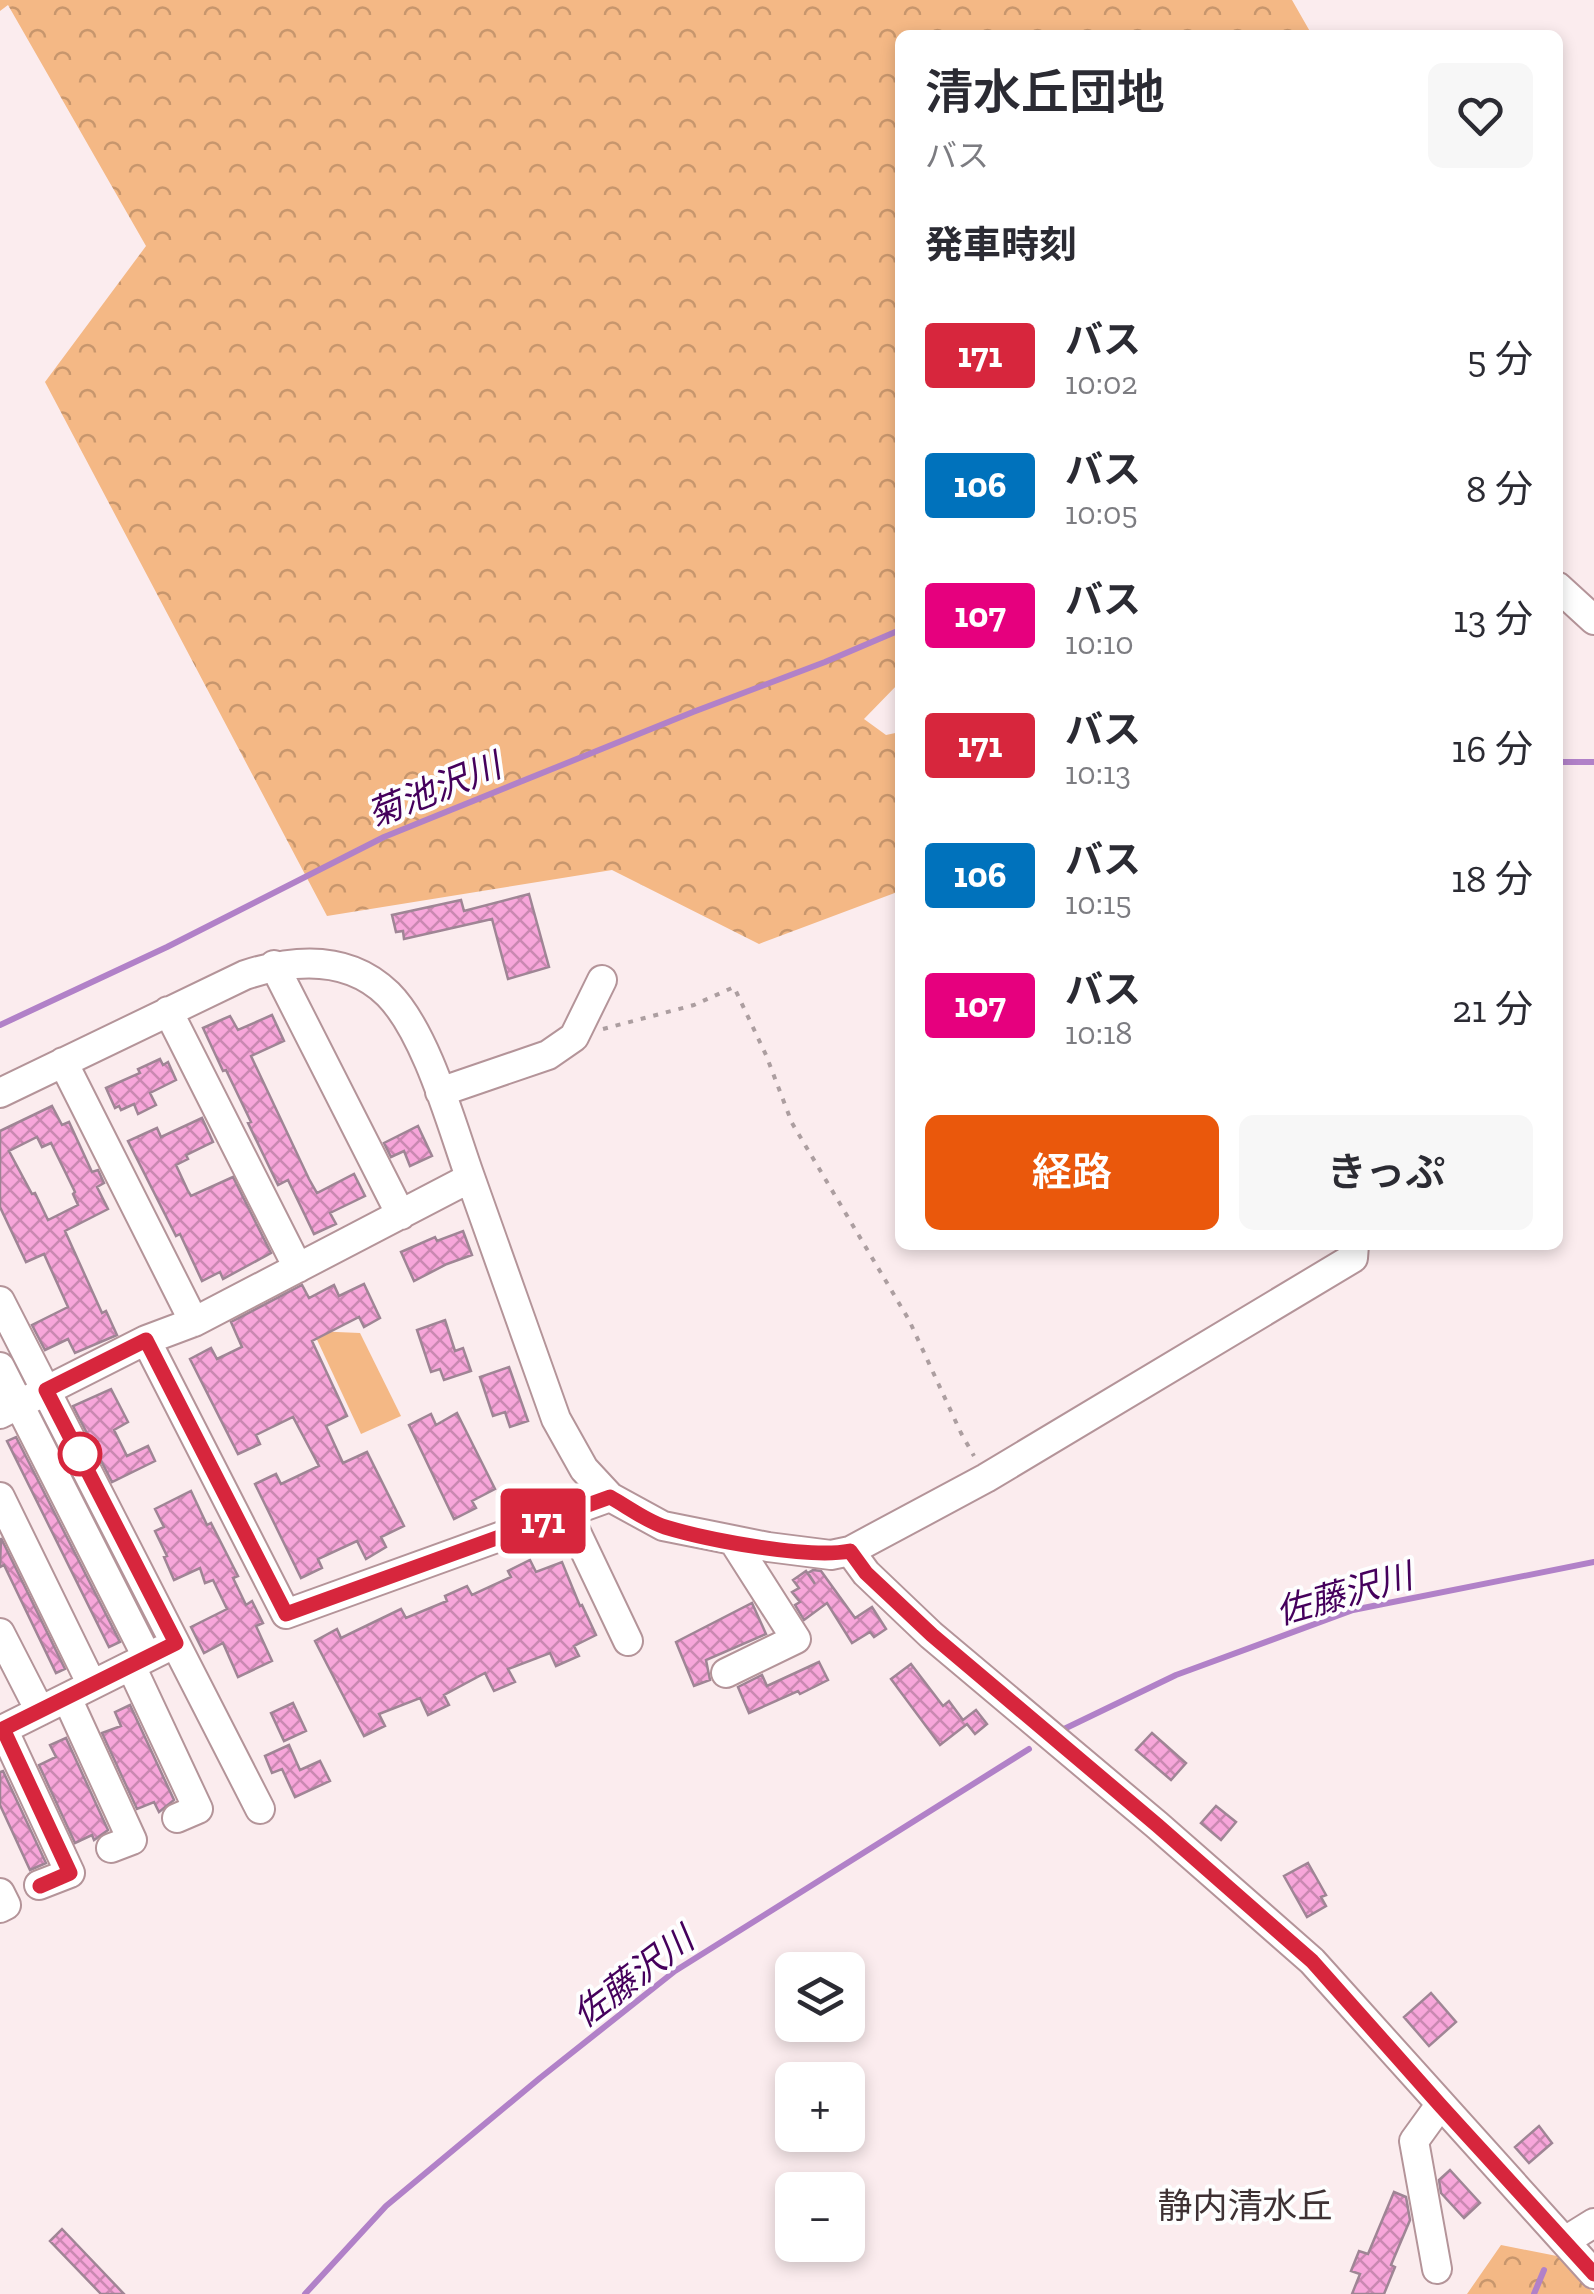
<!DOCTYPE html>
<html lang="ja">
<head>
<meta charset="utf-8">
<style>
  :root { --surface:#fff; --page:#f7f7f7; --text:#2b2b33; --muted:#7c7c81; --accent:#ea580c }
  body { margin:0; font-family:"Zilla Slab","Noto Sans JP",serif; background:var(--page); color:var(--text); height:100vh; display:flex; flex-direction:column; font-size:38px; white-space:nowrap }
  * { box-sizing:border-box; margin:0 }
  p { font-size:32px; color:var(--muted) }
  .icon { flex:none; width:55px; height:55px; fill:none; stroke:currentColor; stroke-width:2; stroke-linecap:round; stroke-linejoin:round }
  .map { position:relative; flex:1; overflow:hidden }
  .drawer { position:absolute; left:895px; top:30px; width:668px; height:1220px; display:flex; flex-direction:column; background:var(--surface); border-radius:15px; box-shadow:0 5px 15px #0003 }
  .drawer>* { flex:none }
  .badge { padding:0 20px; border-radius:8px; font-size:35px; line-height:65px }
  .fabs { position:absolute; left:775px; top:1952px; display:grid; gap:20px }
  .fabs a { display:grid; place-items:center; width:90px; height:90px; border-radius:15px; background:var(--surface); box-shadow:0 5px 15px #0003; font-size:50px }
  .map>.badge { position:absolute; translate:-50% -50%; box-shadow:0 0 0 5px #fff }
  h2 { padding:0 30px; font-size:38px; line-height:90px }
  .round { display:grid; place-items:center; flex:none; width:105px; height:105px; border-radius:15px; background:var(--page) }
  .overview { display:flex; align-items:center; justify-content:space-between; height:170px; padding:0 30px }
  h1 { font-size:48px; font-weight:600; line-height:75px }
  .button { display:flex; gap:20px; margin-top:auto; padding:20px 30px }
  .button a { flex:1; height:115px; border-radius:15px; background:var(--accent); color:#fff; font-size:40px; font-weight:600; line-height:115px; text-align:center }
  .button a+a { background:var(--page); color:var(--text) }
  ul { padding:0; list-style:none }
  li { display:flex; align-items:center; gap:30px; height:130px; padding:0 30px }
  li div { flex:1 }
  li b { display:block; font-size:38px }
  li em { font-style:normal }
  li .badge { min-width:110px; font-weight:700; text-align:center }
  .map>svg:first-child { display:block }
</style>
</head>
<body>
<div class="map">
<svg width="1594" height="2294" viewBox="0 0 1594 2294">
  <defs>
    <pattern id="forest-crowns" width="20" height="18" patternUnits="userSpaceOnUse" patternTransform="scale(2.5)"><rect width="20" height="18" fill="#f4b885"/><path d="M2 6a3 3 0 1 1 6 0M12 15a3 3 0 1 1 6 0" fill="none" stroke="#c7966d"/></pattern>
    <pattern id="building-cross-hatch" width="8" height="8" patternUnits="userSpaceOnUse" patternTransform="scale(2.5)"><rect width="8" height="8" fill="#f7a6da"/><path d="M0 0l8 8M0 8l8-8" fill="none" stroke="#c988b1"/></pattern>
  </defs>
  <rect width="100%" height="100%" fill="#fbecee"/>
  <path fill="#f4b885" d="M313,1331L360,1333L401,1416L361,1434Z"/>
  <path fill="url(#forest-crowns)" d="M0,0H1292L1312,35H900V682L864,719L886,735L900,732V891L759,944L612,870L327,916L45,382L146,246L8,5L0,11Z
    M1501,2245L1562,2257L1594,2294H1467Z"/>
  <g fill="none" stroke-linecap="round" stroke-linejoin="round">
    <path stroke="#b181c8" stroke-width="6" d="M1558,762H1594
      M0,1025L167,947L384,837L693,712L825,662L900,630
      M1064,1729L1176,1675L1353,1610L1594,1562
      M305,2294L386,2206L540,2078L675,1971L1029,1749
      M1534,2294L1544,2270"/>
  </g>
  <path fill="url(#building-cross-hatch)" stroke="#9f8595" stroke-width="2.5" fill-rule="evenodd" d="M529,894L549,967L508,979L492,919L404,939L403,931L396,932L392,915L461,900L464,911Z
    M272,1015L284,1041L251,1056L309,1179L317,1193L354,1174L365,1196L330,1213L336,1224L314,1234L288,1180L278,1185L248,1123L251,1122L226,1070L223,1071L203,1028L230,1016L238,1030Z
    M160,1059L163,1065L168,1062L176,1080L150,1093L156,1105L138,1114L134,1104L121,1110L119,1106L115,1108L106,1088L140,1073L138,1069Z
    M52,1106L62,1125L69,1122L92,1172L98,1170L104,1183L97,1187L108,1209L65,1231L102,1313L106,1311L117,1335L75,1353L68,1339L45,1350L32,1325L68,1307L44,1254L26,1262L0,1207V1131ZM37,1137L42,1147L51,1143L75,1192L73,1194L78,1205L48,1220L35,1193L32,1194L9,1151Z
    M202,1118L213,1142L186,1155L188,1159L176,1165L188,1191L191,1196L233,1177L271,1253L223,1279L220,1272L202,1281L180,1234L176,1236L128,1141L157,1128L161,1137Z
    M418,1126L432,1156L410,1166L404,1151L391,1157L384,1143Z
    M463,1231L472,1255L447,1264L414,1281L401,1252L435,1237L437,1241Z
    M364,1284L380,1318L364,1327L359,1317L312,1341L347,1416L326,1426L343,1463L367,1452L404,1526L381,1537L386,1547L366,1559L357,1541L318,1559L322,1568L301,1578L255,1484L276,1474L281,1484L319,1466L293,1417L256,1435L260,1444L238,1454L190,1359L211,1348L217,1359L242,1347L231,1322L302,1285L309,1298L334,1285L339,1296Z
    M445,1320L455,1351L463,1348L471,1371L444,1380L440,1369L431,1372L417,1330Z
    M509,1367L528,1421L510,1427L505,1412L493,1416L480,1377Z
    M111,1389L128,1422L114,1430L127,1456L148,1446L155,1461L112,1482L73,1406Z
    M457,1413L495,1489L472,1501L476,1508L454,1519L409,1425L431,1414L436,1425Z
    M16,1437L120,1642L109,1647L7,1441Z
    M191,1491L207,1525L211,1523L238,1576L233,1578L246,1605L252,1601L263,1623L256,1626L272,1661L238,1677L223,1643L204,1653L191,1627L227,1609L213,1580L205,1583L200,1568L174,1580L164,1557L167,1556L155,1531L164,1527L155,1509Z
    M1,1538L65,1669L56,1673L4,1565L0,1567Z
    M530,1560L536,1572L562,1562L580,1606L582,1605L596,1635L574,1646L579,1656L556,1666L550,1653L508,1669L515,1682L494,1691L485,1673L444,1695L449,1705L428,1715L420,1698L379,1714L385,1726L364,1736L315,1641L337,1629L341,1638L401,1609L406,1618L447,1601L445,1596L467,1586L472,1595L511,1577L508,1571Z
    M813,1570L821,1571L855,1618L872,1607L886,1629L874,1637L870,1632L852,1643L827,1603L804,1620L795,1605L800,1602L792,1592L799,1588L793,1580L806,1571L815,1584L808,1573Z
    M752,1603L766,1634L706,1660L710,1680L694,1686L676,1642Z
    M819,1662L828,1680L800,1694L798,1691L749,1713L738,1687L762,1675L767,1686Z
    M911,1664L943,1706L949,1701L963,1720L976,1710L987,1724L975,1734L967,1724L940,1745L891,1679Z
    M293,1703L306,1731L284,1741L271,1713Z
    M130,1705L174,1800L159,1812L154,1802L137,1809L102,1733L121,1726L115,1712Z
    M1152,1733L1186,1763L1171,1780L1136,1750Z
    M66,1738L108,1830L94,1840L92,1835L75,1843L39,1765L56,1757L50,1745Z
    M289,1745L300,1770L320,1761L330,1781L295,1797L282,1769L272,1773L265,1756Z
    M3,1771L46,1863L30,1870L0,1805V1772Z
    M1216,1806L1236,1822L1221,1840L1201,1823Z
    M1308,1863L1326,1895L1321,1897L1326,1906L1307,1917L1284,1876Z
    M1431,1993L1456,2022L1429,2046L1404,2017Z
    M1539,2126L1552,2143L1529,2163L1515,2147Z
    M1450,2170L1480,2203L1464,2218L1441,2193L1439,2180Z
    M1394,2192L1406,2197L1410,2220L1391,2265L1395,2267L1384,2294H1352L1360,2274L1351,2271L1359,2251L1368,2254Z
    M62,2229L124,2294H101L50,2241Z"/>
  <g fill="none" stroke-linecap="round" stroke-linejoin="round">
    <defs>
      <path id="minor" d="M1558,587L1594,620
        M274,965L401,1215
        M168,1011L298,1268
        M63,1062L194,1322
        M440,1092L548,1055L574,1037L602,980
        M0,1093L245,975C294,959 348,955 388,994C426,1032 451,1123 469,1174C498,1256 527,1337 556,1419L584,1469L610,1497L663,1526L768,1547L831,1555L850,1551L986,1478L1353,1258L1354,1245
        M0,1301L260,1809
        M146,1340L194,1322L470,1178
        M0,1367L147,1657
        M0,1414L146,1340L286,1614L610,1497
        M0,1497L92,1685
        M567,1513L628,1641
        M850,1551L866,1573L931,1635L1157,1825L1312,1961L1594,2274
        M0,1633L40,1711
        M131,1666L198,1809L177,1818
        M726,1673L796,1639L734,1542
        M67,1698L132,1840L111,1848
        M3,1729L70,1873L39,1885
        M0,1731L162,1650
        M0,1893L6,1905L0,1908
        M1565,2241L1594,2223
        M1437,2269L1414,2141L1440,2105"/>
    </defs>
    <use href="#minor" stroke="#b49499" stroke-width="32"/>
    <path stroke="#ac9ea0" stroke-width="4" stroke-dasharray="5 8" stroke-linecap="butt" d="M603,1029L694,1005L734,987L766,1055L792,1123L909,1320L961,1433L974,1456"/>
    <use href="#minor" stroke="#fff" stroke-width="28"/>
  </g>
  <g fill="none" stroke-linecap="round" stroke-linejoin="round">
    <defs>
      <path id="line" d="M40,1886L70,1873L3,1729L176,1643L46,1390L146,1340L286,1614L610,1497C628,1507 646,1521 665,1527C708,1540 808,1559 850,1551L866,1573L932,1635L1157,1825L1312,1961L1440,2105L1594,2274"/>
    </defs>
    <use href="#line" stroke="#fff" stroke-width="22"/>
    <use href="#line" stroke="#d7263d" stroke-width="15"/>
  </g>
  <circle fill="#fff" stroke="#d7263d" stroke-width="5" cx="80" cy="1454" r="20"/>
  <g text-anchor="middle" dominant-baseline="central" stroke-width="8" stroke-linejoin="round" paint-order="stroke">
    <g font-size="35" font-style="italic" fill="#45005c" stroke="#fefefe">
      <text transform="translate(434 790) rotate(-22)">菊池沢川</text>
      <text transform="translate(1344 1594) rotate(-16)">佐藤沢川</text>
      <text transform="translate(633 1977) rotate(-37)">佐藤沢川</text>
    </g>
    <g font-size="35" fill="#3e3133" stroke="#fefefe">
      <text x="1245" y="2206">静内清水丘</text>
    </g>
  </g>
</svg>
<div class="fabs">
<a><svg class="icon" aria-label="layers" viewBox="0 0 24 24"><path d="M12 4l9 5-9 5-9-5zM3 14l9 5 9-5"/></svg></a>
<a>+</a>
<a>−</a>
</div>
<b class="badge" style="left:543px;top:1521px;background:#d7263d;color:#fff">171</b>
<section class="drawer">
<div class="overview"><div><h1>清水丘団地</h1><p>バス</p></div><a class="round"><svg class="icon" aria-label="heart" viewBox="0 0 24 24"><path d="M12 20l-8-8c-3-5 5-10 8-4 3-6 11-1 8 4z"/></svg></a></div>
<h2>発車時刻</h2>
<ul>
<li><span class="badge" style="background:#d7263d;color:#fff">171</span><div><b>バス</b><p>10:02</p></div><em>5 分</em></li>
<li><span class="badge" style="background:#0072bc;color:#fff">106</span><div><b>バス</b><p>10:05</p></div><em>8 分</em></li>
<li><span class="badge" style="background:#e6007e;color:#fff">107</span><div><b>バス</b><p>10:10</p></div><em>13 分</em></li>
<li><span class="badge" style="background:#d7263d;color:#fff">171</span><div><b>バス</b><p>10:13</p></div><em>16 分</em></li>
<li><span class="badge" style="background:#0072bc;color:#fff">106</span><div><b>バス</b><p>10:15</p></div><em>18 分</em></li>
<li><span class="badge" style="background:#e6007e;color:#fff">107</span><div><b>バス</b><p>10:18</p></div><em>21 分</em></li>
</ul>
<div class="button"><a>経路</a><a>きっぷ</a></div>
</section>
</div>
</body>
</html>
